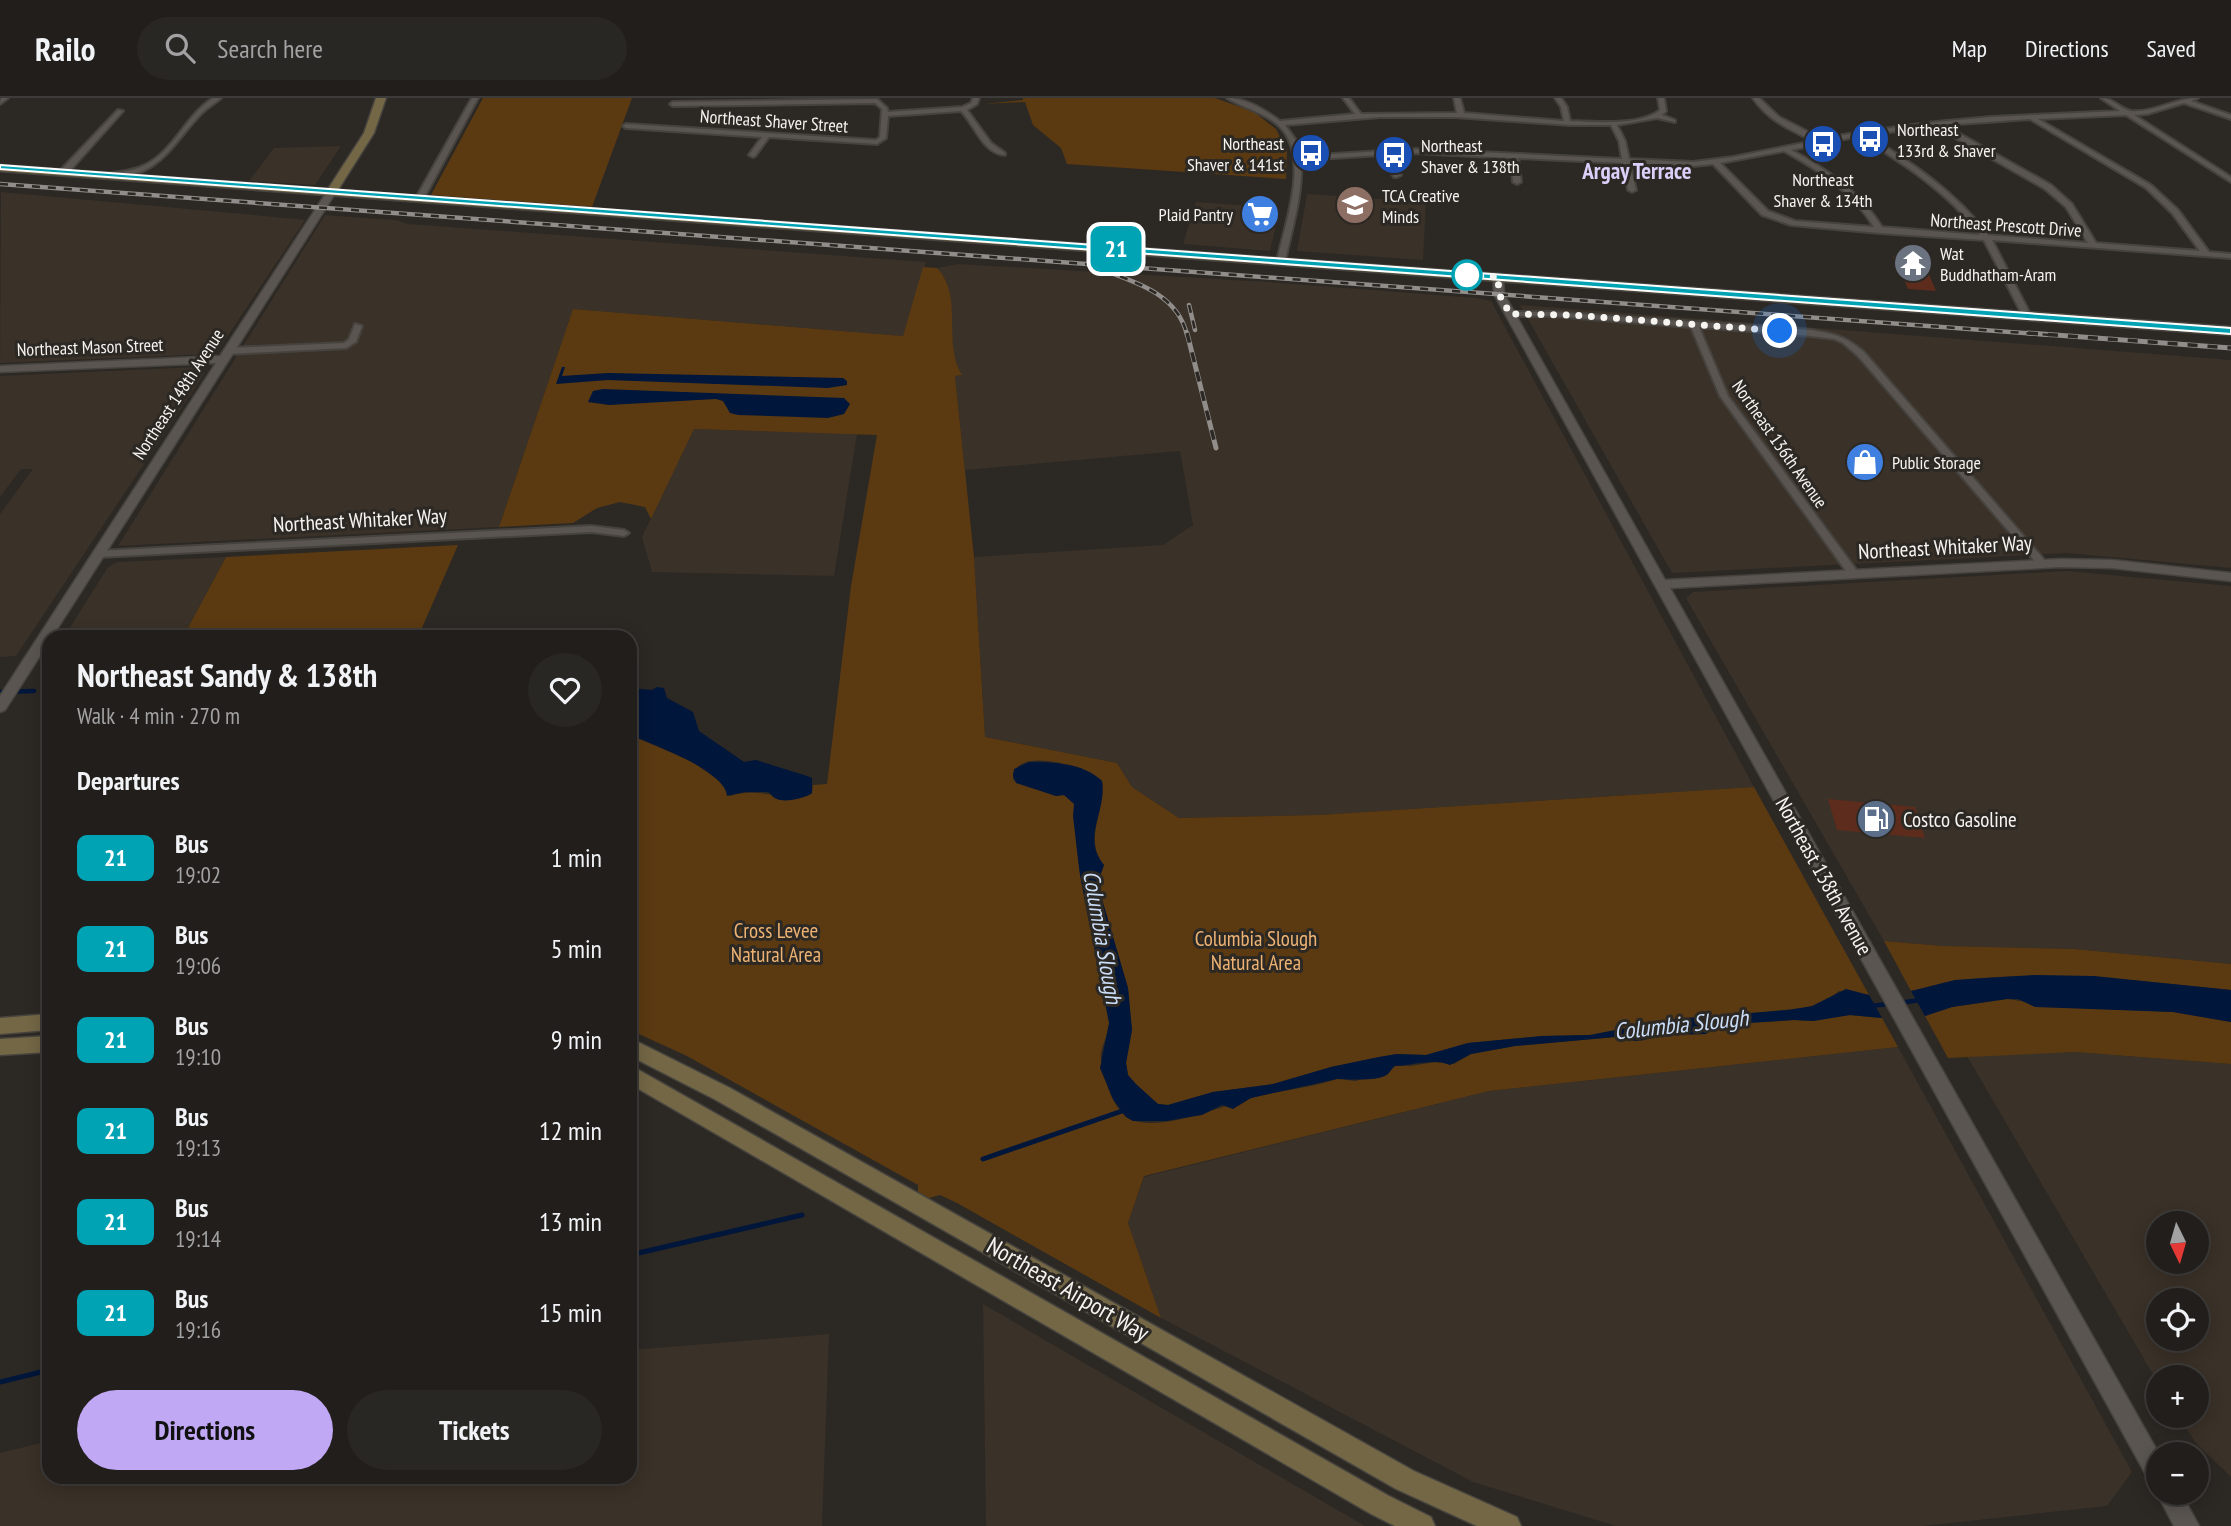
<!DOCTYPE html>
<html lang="en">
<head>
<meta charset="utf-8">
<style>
  :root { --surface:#211e1b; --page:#292724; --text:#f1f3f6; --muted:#a2a2a3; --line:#3e3c3a; --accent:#c0a8f4 }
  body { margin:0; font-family:"PT Sans Narrow",sans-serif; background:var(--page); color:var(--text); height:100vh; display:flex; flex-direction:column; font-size:26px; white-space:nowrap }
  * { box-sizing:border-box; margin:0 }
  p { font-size:23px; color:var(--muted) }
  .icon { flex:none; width:38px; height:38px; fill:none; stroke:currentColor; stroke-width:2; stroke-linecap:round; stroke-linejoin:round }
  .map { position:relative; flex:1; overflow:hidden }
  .side { position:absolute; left:42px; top:532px; width:595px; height:854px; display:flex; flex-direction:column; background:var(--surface); border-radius:21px; box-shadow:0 4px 18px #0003,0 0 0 2px var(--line) }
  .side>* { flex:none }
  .badge { padding:0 14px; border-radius:10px; font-size:24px; line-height:46px }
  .needle { width:46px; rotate:175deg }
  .tools { position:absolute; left:2146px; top:1113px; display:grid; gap:14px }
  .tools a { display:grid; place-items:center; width:63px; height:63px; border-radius:50%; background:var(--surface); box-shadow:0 4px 18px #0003,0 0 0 2px var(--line); font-size:35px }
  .you { position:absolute; width:35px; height:35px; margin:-18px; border:5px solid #fff; border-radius:50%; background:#1a73e8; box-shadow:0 0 0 10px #1a73e833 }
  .map>.badge { position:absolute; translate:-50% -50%; box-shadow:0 0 0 4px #fff }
  h2 { padding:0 35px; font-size:26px; line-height:63px }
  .round { display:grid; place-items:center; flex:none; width:74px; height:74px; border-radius:37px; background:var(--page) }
  .head { display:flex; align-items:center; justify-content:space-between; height:119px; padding:0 35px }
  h1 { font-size:33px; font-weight:700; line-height:52px }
  .primary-button { display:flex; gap:14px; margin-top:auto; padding:14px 35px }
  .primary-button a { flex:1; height:80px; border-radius:42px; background:var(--accent); color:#111; font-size:28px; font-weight:700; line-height:80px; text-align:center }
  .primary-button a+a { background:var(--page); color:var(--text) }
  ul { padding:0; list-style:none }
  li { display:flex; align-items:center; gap:21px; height:91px; padding:0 35px }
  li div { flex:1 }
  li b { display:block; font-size:26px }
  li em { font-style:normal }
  li .badge { min-width:77px; font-weight:700; text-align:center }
  header { display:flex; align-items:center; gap:42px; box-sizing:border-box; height:98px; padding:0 35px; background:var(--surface); border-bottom:2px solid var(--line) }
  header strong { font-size:33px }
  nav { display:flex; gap:38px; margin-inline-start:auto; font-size:24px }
  .search { width:490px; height:63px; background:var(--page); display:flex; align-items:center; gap:18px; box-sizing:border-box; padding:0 24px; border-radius:38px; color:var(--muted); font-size:26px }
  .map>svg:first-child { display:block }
</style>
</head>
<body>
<header>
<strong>Railo</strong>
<div class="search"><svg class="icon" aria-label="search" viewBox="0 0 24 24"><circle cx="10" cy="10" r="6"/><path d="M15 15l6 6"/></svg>Search here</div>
<nav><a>Map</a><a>Directions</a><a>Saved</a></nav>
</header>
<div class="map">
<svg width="2231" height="1428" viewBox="0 0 2231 1428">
  <rect width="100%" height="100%" fill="#2c2824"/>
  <path fill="#3a3128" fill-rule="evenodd" d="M341,48L315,87L249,83L274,50Z
    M1,94L222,114L305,122L219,251L207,256L0,265Z
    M1307,96L1426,104L1423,162L1297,153Z
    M1196,104L1280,110L1270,153L1183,146Z
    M325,117L395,122L408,126L926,164L903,238L573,211L499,429L118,448Z
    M958,166L1268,184L1477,200L1491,203L1754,689L1318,717L1179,720L1132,689L1117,665L985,639L974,459L1163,447L1193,427L1180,353L965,372L955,278L961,277L952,252L950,196L946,182L937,170Z
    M1520,207L2231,262V470L2067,455L1672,475Z
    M196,269L204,276L16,558L0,559V416L33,371H21L0,399V278Z
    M694,331L857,336L834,478L652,474L642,439Z
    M226,459L183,539H64L108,469L118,464Z
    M2067,473L2231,488V866L2074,851L1943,848L1884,843L1686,500L1693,494Z
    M1898,949L2132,1374L2107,1408L1922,1428H1616L1473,1384L1161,1220L1128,1125L1144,1079L1489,993Z
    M2075,954L2231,966V1379L2196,1345L2178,1318H2196V1279H2158V1285L1967,958ZM2158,1125H2196V1164H2158ZM2158,1202H2196V1241H2158Z
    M983,1206L1365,1428H986Z
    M829,1236L822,1428H0V1355L49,1343V1379H630V1252Z"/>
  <path fill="#5b3a12" d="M483,0H632L592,109L431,97Z
    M1023,0H1215L1254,14L1276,31L1287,53L1286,81L1067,66L1061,50L1033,27L1025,4L984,6L1023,2Z
    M923,169L937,170C964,197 942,245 962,277L955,278L974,459L985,639L1117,665L1132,689L1179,720L1318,717L1754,689L1869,897L1839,893L1827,902L1812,909L1655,925L1590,937L1542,938L1468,945L1426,957L1397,956L1379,959L1331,969L1273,986L1213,994L1168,1007L1158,1006L1136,987L1128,977L1126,965L1132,932L1128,890L1101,798L1100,778L1104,767C1082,739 1107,713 1102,683C1089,670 1037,655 1020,667C1017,669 1015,673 1013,676V682L1056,698L1064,697L1075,706C1073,780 1098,849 1109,921C1111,935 1099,949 1101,962C1104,980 1113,1015 1132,1022C1162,1034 1224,1007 1255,999C1282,992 1310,990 1337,981L1356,983L1395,968H1410L1442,963L1454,966L1471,956L1515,948L1615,939L1641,943L1664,937L1706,936L1715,927L1794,922L1813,923L1849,917L1882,920L1898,949L1489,993L1144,1078L1128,1125L1161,1220L957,1105L940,1097L918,1103V1087L687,958L630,932V637L693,664L722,685L730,698C756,688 799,706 812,695L813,687L827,686L851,488L877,337L694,331L651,421L645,409L620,404L597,410L573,425L499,429L573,211L903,238Z
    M458,447L418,539H183L226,459Z
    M1884,843L1943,848L2074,851L2231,866V892C2140,883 2050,872 1958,882C1942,884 1927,891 1911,893Z
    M2007,901L2062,909L2173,914L2231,924V966L2075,954L1948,960L1925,918L1952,909Z"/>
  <path fill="#00163a" d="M562,269H565L562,278L608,275L843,280L847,283V287L828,290L608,282L556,286Z
    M603,291L844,300L850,306L844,316L828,320L738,317L730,315L723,303L716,301L609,307L588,304L593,293Z
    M657,589L664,590L667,600L693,614L699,633L744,664L756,662L807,678L812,680V695C806,700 785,705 777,701C773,700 771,696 768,694H745L727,698C725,672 652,646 630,637V590L652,592Z
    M1029,664C1055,664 1083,665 1102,683C1107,713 1081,740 1104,767L1100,778L1101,798L1128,890L1132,932L1126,965L1128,977L1136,986L1158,1006L1168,1007L1213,994L1273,986L1331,969L1379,959L1397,956L1426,957L1468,945L1542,938L1590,937L1672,921L1789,912L1812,908L1846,891L1869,897L1882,920L1850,917L1813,923L1794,922L1715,927L1706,936L1664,937L1636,943L1615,939L1515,948L1471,956L1450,967C1435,960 1412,967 1395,968C1392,970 1391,973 1388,976C1379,984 1348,981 1337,981L1251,1000L1233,1011L1222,1007L1202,1017L1166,1023H1133L1126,1019L1113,1001L1100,970L1109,925L1080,777L1073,718L1074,706L1064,697L1056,698L1016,685L1013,678L1014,671Z
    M2036,877L2094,878L2231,892V924L2173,914L2035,909L2018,901H2007L1952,909L1925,918L1911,893L1955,882Z"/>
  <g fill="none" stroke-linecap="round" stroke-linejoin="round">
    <path stroke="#00163a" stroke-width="4.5" d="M0,594L34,593
      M1898,905L1921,902
      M1870,908L1889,906"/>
    <path stroke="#00163a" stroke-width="5" d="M983,1061L1125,1012
      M630,1157L802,1117
      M0,1284L49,1272"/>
  </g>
  <path fill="#5d2c1c" d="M1893,158L1922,160L1936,193L1908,191Z
    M1828,701L1915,709L1925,740L1837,732Z"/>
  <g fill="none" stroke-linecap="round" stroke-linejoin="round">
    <defs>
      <path id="minor" d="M8,0L0,6L1,0Z
        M213,0H221C214,6 206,10 200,17C169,50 159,80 106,80V76C119,74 133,73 145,67C174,53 186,17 213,0Z
        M472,0H478L424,100L417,102L416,100Z
        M973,0H979L977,6L967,12L991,45L1005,55V57C983,56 975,27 961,13L888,18L886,40L877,46L769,39L755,58L753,59L749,57L762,39L626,30L623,28L626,26L876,42L880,39L882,11L875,5L673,8L670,6L673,4L877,1L887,10L888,14L962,9L971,5Z
        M1227,0C1246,0 1265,12 1280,23L1355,16L1343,0H1349L1361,16L1457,15L1454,0H1460L1464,15L1564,23L1561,9L1555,0H1561L1567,9L1570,23C1594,24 1641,28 1660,12L1658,0H1664L1666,13L1662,17L1675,22V24L1657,20L1617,27L1625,43L1629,61L1693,64L1733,59L1814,43C1790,32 1768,22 1753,0H1759L1779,19L1822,41L1860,34L1936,24L1991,19L2120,13L2101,0C2113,0 2120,11 2131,13C2154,15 2175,0 2198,0L2191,3L2231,17V21L2184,5L2147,16L2134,17L2231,79V84L2126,17L2038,21L2151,87L2178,112L2209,154L2231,156V160L1992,142L2031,218L2027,220L2023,218L1984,142L1880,135L1791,127L1762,117L1713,66L1693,68L1630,65L1636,92L1632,94L1628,92L1623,65L1518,60L1521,84L1517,86L1513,84L1511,60L1416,55L1388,57L1401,77L1397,79H1394L1381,57L1301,62C1303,96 1292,130 1285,163L1281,165L1277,163C1285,126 1311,58 1279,28C1264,14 1243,10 1227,0ZM1380,19H1455L1570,27H1611L1619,43L1622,61L1416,51L1300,58L1297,44L1285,27ZM2030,21L2146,90L2172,115L2200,153L2096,145L2072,106L2051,87L1944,27ZM1935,28L2045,91L2066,109L2088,145L1988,137C1956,94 1912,65 1867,37ZM1859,38C1904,66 1948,94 1980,137L1882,129C1860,94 1827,71 1791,52ZM1784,53C1818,72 1853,94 1874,129L1795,123L1768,113L1720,65Z
        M118,12L123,13L66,77H60V73Z
        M1507,214H1552L1811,232C1835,236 1845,238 1864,254L2047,465L2042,468L2038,467L1858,258L1843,245L1834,241L1811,238L1699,229L1728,298L1857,473V477H1849L1720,298L1691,229L1552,218H1507Z
        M355,226L362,228L356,244L346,250L229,256L225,253L229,250L344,245L349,241Z
        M591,428L624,432L629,435L624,438L591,434L99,459L94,456L99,453Z"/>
      <path id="tertiary" d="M328,92L336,94L52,539H49V544L5,612L0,614V598L216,265L0,274V268L220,258Z
        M1498,176L1503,179L1504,196L1665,482L2060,461L2112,462L2231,475V483L2112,470L2060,469L1670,490L2159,1356L2158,1387L2150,1384L1494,196L1493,179Z
        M2158,1392V1395H2181L2199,1428H2174L2157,1395Z"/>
      <path id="secondary" d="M376,0H386L374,35L338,92L2231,229V237L0,73V67L328,91L364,35Z
        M49,916V932L0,936V920Z
        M49,938V954L0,957V941Z
        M630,940L730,990L1414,1373L1517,1419L1521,1428H1477L1396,1391L716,1002L630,958Z
        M630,967L1389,1398L1431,1419L1435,1428H1395L1371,1416L630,986Z"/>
    </defs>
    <use href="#minor" stroke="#46433f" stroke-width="4"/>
    <use href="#tertiary" stroke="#46433f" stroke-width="3"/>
    <use href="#secondary" stroke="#46433f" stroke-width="3"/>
    <use href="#minor" fill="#5a5550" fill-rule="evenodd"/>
    <use href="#tertiary" fill="#5a5550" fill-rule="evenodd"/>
    <use href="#secondary" fill="#736746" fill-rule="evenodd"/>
    <defs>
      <path id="rail-far1" d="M0,86L2051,237
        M1105,173C1139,185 1178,198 1187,237
        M1189,207L1195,232"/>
      <path id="rail" d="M1187,235L1216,350
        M2028,235L2231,250"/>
    </defs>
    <use href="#rail-far1" stroke="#908d8a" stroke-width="4.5"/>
    <use href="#rail" stroke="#908d8a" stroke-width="5"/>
    <use href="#rail-far1" stroke="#2c2824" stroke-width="2.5" stroke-dasharray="8" stroke-linecap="butt"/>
    <use href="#rail" stroke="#2c2824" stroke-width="3.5" stroke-dasharray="10" stroke-linecap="butt"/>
  </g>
  <path fill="#00a3b4" stroke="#fff" stroke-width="2" d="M0,67L2231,230V236L0,71Z"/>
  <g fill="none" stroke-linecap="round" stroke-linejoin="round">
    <path stroke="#f6f4f1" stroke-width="7" stroke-dasharray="0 12.6" d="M1467,177L1455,176L1498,179L1499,196L1510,216L1573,217L1780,233"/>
  </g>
  <defs>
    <symbol id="bus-disc" viewBox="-11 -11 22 22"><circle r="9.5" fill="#1a4fb4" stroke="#2c2824"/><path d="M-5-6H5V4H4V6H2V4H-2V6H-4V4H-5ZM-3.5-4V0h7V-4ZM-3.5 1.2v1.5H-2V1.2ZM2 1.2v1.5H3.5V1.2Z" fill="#fff"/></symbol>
    <symbol id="school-disc" viewBox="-11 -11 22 22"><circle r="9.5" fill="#8d6e63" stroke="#2c2824"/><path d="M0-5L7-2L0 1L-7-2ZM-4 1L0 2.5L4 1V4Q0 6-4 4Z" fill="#fff"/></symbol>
    <symbol id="supermarket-disc" viewBox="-11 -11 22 22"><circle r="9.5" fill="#3f7fe0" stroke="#2c2824"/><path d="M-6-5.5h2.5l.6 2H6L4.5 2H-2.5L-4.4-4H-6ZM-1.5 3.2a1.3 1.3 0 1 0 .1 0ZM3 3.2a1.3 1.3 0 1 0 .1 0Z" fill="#fff"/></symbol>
    <symbol id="temple-disc" viewBox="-11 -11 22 22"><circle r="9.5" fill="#6b7280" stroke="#2c2824"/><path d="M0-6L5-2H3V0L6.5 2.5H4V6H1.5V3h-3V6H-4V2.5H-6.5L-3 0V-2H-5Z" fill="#fff"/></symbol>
    <symbol id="shop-disc" viewBox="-11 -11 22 22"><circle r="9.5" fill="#3f7fe0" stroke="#2c2824"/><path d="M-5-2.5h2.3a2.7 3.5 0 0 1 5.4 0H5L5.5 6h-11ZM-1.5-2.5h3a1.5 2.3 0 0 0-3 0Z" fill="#fff"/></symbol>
    <symbol id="fuel-disc" viewBox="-11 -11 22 22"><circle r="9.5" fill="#5c6f8a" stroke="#2c2824"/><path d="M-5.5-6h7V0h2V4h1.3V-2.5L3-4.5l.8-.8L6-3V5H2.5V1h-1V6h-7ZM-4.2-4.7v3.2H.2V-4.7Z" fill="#fff"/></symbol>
  </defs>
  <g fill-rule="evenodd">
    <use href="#bus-disc" x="1848" y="19" width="44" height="44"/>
    <use href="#bus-disc" x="1801" y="24" width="44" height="44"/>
    <use href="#bus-disc" x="1289" y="33" width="44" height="44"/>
    <use href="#bus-disc" x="1372" y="35" width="44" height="44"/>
    <use href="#school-disc" x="1333" y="85" width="44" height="44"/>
    <use href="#supermarket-disc" x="1238" y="94" width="44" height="44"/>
    <use href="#temple-disc" x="1891" y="143" width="44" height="44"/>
    <use href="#shop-disc" x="1843" y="342" width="44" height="44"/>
    <use href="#fuel-disc" x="1854" y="699" width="44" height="44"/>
  </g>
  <circle fill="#fff" stroke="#00a3b4" stroke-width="3.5" cx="1467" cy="177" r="14"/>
  <g text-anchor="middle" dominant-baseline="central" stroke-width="6" stroke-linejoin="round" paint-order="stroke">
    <g font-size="18" fill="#f6f4f1" stroke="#2c2824">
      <text transform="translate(774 23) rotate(4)">Northeast Shaver Street</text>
      <text transform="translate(2006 127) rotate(4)">Northeast Prescott Drive</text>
      <text transform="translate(90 249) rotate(-2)">Northeast Mason Street</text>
      <text transform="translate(178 296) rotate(-57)">Northeast 148th Avenue</text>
      <text transform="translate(1780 346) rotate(55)">Northeast 136th Avenue</text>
    </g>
    <g font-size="18" fill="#f6f4f1" stroke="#2c2824" text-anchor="start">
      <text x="1897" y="31">Northeast<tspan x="1897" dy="21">133rd &amp; Shaver</tspan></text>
      <text x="1284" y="45" text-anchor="end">Northeast<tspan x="1284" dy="21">Shaver &amp; 141st</tspan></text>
      <text x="1421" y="47">Northeast<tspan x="1421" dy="21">Shaver &amp; 138th</tspan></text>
      <text x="1823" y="81" text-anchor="middle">Northeast<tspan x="1823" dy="21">Shaver &amp; 134th</tspan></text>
      <text x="1382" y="97">TCA Creative<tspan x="1382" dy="21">Minds</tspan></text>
      <text x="1233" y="116" text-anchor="end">Plaid Pantry</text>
      <text x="1940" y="155">Wat<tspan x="1940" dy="21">Buddhatham-Aram</tspan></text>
      <text x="1892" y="364">Public Storage</text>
    </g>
    <g font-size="21" fill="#f6f4f1" stroke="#2c2824">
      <text transform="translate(360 422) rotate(-3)">Northeast Whitaker Way</text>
      <text transform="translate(1945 449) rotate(-3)">Northeast Whitaker Way</text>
      <text transform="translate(1824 778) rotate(61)">Northeast 138th Avenue</text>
    </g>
    <g font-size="21" fill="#f6f4f1" stroke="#2c2824" text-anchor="start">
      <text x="1903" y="721">Costco Gasoline</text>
    </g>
    <g font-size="21" fill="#eeb373" stroke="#2c2824">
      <text x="776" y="832">Cross Levee<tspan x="776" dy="24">Natural Area</tspan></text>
      <text x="1256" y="840">Columbia Slough<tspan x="1256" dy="24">Natural Area</tspan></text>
    </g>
    <g font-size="23" font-weight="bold" fill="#dccffa" stroke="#2c2824">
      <text x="1637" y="72">Argay Terrace</text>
    </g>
    <g font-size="23" font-style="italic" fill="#cbdef9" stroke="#2c2824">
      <text transform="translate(1103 839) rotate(80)">Columbia Slough</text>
      <text transform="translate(1681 926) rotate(-6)">Columbia Slough</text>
    </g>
    <g font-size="24" fill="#f6f4f1" stroke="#2c2824">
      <text transform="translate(1068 1191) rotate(30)">Northeast Airport Way</text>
    </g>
  </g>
</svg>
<div class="tools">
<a><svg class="needle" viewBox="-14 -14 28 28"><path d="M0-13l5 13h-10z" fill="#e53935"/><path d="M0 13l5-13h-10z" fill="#a2a2a3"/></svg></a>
<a><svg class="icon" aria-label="locate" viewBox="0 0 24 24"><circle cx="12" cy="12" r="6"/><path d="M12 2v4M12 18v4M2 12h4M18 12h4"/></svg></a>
<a>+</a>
<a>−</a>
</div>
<div class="you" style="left:1780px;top:233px"></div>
<b class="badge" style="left:1116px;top:151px;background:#00a3b4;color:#fff">21</b>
<section class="side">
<div class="head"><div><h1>Northeast Sandy &amp; 138th</h1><p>Walk · 4 min · 270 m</p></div><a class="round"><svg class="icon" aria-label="heart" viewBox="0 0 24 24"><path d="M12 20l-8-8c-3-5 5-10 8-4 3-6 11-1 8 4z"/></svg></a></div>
<h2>Departures</h2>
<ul>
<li><span class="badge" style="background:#00a3b4;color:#fff">21</span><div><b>Bus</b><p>19:02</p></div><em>1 min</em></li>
<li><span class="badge" style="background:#00a3b4;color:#fff">21</span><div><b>Bus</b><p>19:06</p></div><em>5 min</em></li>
<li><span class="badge" style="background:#00a3b4;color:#fff">21</span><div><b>Bus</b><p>19:10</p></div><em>9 min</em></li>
<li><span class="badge" style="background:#00a3b4;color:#fff">21</span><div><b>Bus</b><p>19:13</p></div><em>12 min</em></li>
<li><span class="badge" style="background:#00a3b4;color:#fff">21</span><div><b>Bus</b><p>19:14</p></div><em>13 min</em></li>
<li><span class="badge" style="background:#00a3b4;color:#fff">21</span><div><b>Bus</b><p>19:16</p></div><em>15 min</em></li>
</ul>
<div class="primary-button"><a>Directions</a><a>Tickets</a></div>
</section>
</div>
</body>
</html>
